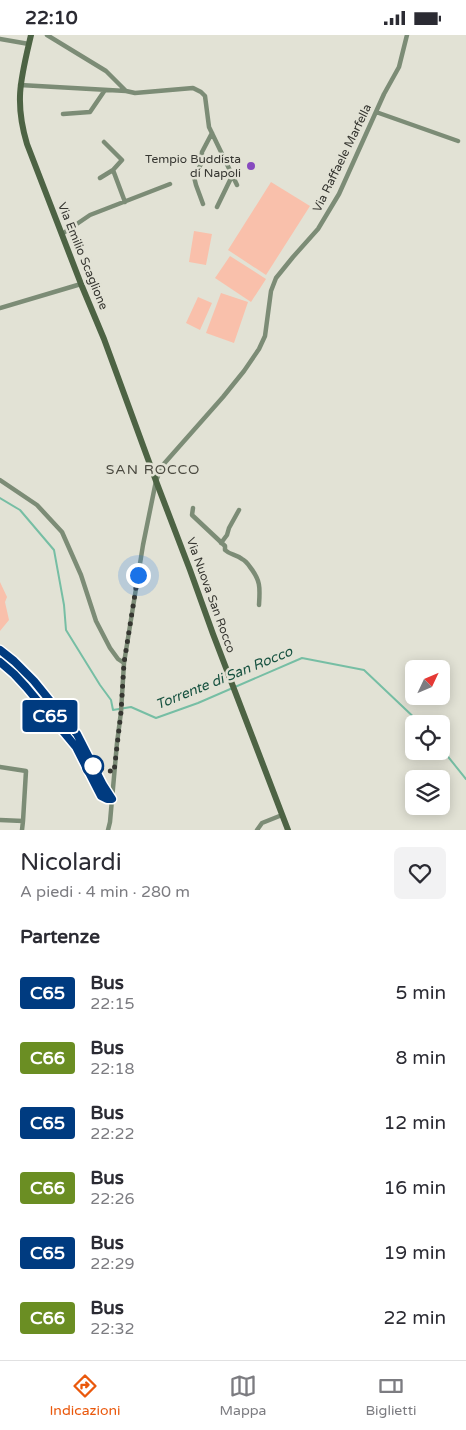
<!DOCTYPE html>
<html lang="it">
<head>
<meta charset="utf-8">
<style>
  :root { --surface:#fff; --page:#f2f2f3; --text:#2b2b33; --muted:#7c7c81; --line:#e1e1e2; --accent:#ea580c }
  body { margin:0; font-family:"Varela Round",sans-serif; background:var(--page); color:var(--text); height:100vh; display:flex; flex-direction:column; font-size:19px; white-space:nowrap }
  * { box-sizing:border-box; margin:0 }
  p { font-size:16px; color:var(--muted) }
  .icon { flex:none; width:28px; height:28px; fill:none; stroke:currentColor; stroke-width:2; stroke-linecap:round; stroke-linejoin:round }
  .map { position:relative; height:795px; overflow:hidden }
  .drawer { display:flex; flex-direction:column; background:var(--surface); flex:1 }
  .drawer>* { flex:none }
  .badge { padding:0 10px; border-radius:4px; font-size:18px; line-height:32px }
  .needle { width:32px; rotate:46deg }
  .fabs { position:absolute; left:405px; top:625px; display:grid; gap:10px }
  .fabs a { display:grid; place-items:center; width:45px; height:45px; border-radius:8px; background:var(--surface); box-shadow:0 2px 12px #0003; font-size:25px }
  .you { position:absolute; width:25px; height:25px; margin:-12px; border:4px solid #fff; border-radius:50%; background:#1a73e8; box-shadow:0 0 0 8px #1a73e833 }
  .map>.badge { position:absolute; translate:-50% -50%; box-shadow:0 0 0 2px #fff }
  h2 { padding:0 20px; font-size:19px; line-height:45px }
  .round { display:grid; place-items:center; flex:none; width:52px; height:52px; border-radius:8px; background:var(--page) }
  .head { display:flex; align-items:center; justify-content:space-between; height:85px; padding:0 20px }
  h1 { font-size:24px; font-weight:600; line-height:38px }
  ul { padding:0; list-style:none }
  li { display:flex; align-items:center; gap:15px; height:65px; padding:0 20px }
  li div { flex:1 }
  li b { display:block; font-size:19px }
  li em { font-style:normal }
  li .badge { min-width:55px; font-weight:700; text-align:center }
  .status { display:flex; justify-content:space-between; align-items:center; height:35px; padding:0 25px; background:var(--surface); direction:ltr }
  .status svg { height:14px; fill:currentColor }
  .menu { display:flex; justify-content:space-around; align-items:center; height:70px; border-top:1px solid var(--line); background:var(--surface); font-size:14px; color:var(--muted) }
  .menu a { display:grid; justify-items:center; gap:2px }
  .menu .active { color:var(--accent) }
  .map>svg:first-child { display:block }
</style>
</head>
<body>
<div class="status"><b>22:10</b><svg viewBox="0 0 49 12"><path d="M0 12V9h3v3zM5 12V6h3v6zM10 12V3h3v9zM15 12V0h3v12zM26 1h20v11H26zM47 4h2v5h-2z"/></svg></div>
<div class="map">
<svg width="466" height="795" viewBox="0 0 466 795">
  <rect width="100%" height="100%" fill="#e2e2d5"/>
  <path fill="#f9c0ab" d="M271,147L310,171L266,240L228,215Z
    M194,196L212,199L206,230L189,227Z
    M230,221L266,244L251,267L215,243Z
    M221,258L248,267L234,308L206,298Z
    M198,262L212,268L200,295L186,288Z
    M0,547L7,562L5,567L9,585L0,596Z
    M7,627H9L25,641L49,669V672H46L26,648L7,631Z"/>
  <g fill="none" stroke-linecap="round" stroke-linejoin="round">
    <path stroke="#76bea4" stroke-width="2" d="M0,463L20,475L54,515L64,570L66,595L100,650L111,665L113,675L131,672L156,683L198,668L302,623L364,635L421,689
      M441,713L466,744"/>
    <path stroke="#7c8c76" stroke-width="4.5" d="M47,0L106,36L126,56
      M0,4L29,9
      M20,50L126,56L135,58L193,53L201,57L205,61L209,92L237,150
      M376,77L458,106
      M63,79L90,77L105,55
      M104,107L122,125L113,135L125,167
      M100,143L113,135
      M203,169L196,150L194,142L201,129L202,117L212,98
      M217,172L233,139
      M62,199L90,180L170,149
      M0,273L81,249
      M0,445L37,470L62,497L81,540L96,586L110,613L118,624L124,628
      M193,473L192,480L225,511V515C230,520 236,519 242,524C246,526 248,529 250,532C261,546 260,553 259,570
      M221,508L227,500L229,493L239,475
      M0,615L14,625L34,646L77,699L103,750L112,763
      M0,628L14,639L26,652L76,712L101,761L107,764L112,763
      M0,732L26,736L23,786
      M0,785L23,786L22,795
      M108,795L110,787L117,708L121,677L124,628L143,510L156,446L162,431L223,362L244,336L259,314L265,301L271,256L276,243L293,222L318,194L339,159L384,59L399,32L407,0
      M257,795L262,788L282,780"/>
    <path stroke="#4d6344" stroke-width="6" d="M31,0C21,43 14,66 27,109L81,249L104,304L156,446L190,535L213,599L288,795"/>
  </g>
  <g fill="none" stroke-linecap="round" stroke-linejoin="round">
    <defs>
      <path id="line" d="M0,615L14,626L34,646L77,699L103,750L112,764H107L101,761L76,712L26,652L14,639L0,627"/>
    </defs>
    <use href="#line" stroke="#fff" stroke-width="11"/>
    <use href="#line" stroke="#003b80" stroke-width="8"/>
    <path stroke="#363631" stroke-width="5" stroke-dasharray="0 9" d="M93,731L114,737L121,677L124,628L138,540"/>
  </g>
  <circle fill="#874abf" stroke="#e2e2d5" stroke-width="2" cx="251" cy="131" r="5"/>
  <circle fill="#fff" stroke="#003b80" stroke-width="2.5" cx="93" cy="731" r="10"/>
  <g text-anchor="middle" dominant-baseline="central" stroke-width="5" stroke-linejoin="round" paint-order="stroke">
    <g font-size="12" fill="#363631" stroke="#e2e2d5">
      <text transform="translate(342 123) rotate(-64)">Via Raffaele Marfella</text>
      <text transform="translate(83 221) rotate(68)">Via Emilio Scaglione</text>
      <text transform="translate(211 560) rotate(70)">Via Nuova San Rocco</text>
    </g>
    <g font-size="12" fill="#363631" stroke="#e2e2d5" text-anchor="end">
      <text x="241" y="124">Tempio Buddista<tspan x="241" dy="14">di Napoli</tspan></text>
    </g>
    <g font-size="14" letter-spacing="1" fill="#4b4a40" stroke="#e2e2d5">
      <text x="153" y="434">SAN ROCCO</text>
    </g>
    <g font-size="14" font-style="italic" fill="#175240" stroke="#e2e2d5">
      <text transform="translate(224 643) rotate(-22)">Torrente di San Rocco</text>
    </g>
  </g>
</svg>
<div class="fabs">
<a><svg class="needle" viewBox="-14 -14 28 28"><path d="M0-13l5 13h-10z" fill="#e53935"/><path d="M0 13l5-13h-10z" fill="#7c7c81"/></svg></a>
<a><svg class="icon" aria-label="locate" viewBox="0 0 24 24"><circle cx="12" cy="12" r="6"/><path d="M12 2v4M12 18v4M2 12h4M18 12h4"/></svg></a>
<a><svg class="icon" aria-label="layers" viewBox="0 0 24 24"><path d="M12 4l9 5-9 5-9-5zM3 14l9 5 9-5"/></svg></a>
</div>
<div class="you" style="left:138px;top:540px"></div>
<b class="badge" style="left:50px;top:681px;background:#003b80;color:#fff">C65</b>
</div>
<section class="drawer">
<div class="head"><div><h1>Nicolardi</h1><p>A piedi · 4 min · 280 m</p></div><a class="round"><svg class="icon" aria-label="heart" viewBox="0 0 24 24"><path d="M12 20l-8-8c-3-5 5-10 8-4 3-6 11-1 8 4z"/></svg></a></div>
<h2>Partenze</h2>
<ul>
<li><span class="badge" style="background:#003b80;color:#fff">C65</span><div><b>Bus</b><p>22:15</p></div><em>5 min</em></li>
<li><span class="badge" style="background:#6b8e23;color:#fff">C66</span><div><b>Bus</b><p>22:18</p></div><em>8 min</em></li>
<li><span class="badge" style="background:#003b80;color:#fff">C65</span><div><b>Bus</b><p>22:22</p></div><em>12 min</em></li>
<li><span class="badge" style="background:#6b8e23;color:#fff">C66</span><div><b>Bus</b><p>22:26</p></div><em>16 min</em></li>
<li><span class="badge" style="background:#003b80;color:#fff">C65</span><div><b>Bus</b><p>22:29</p></div><em>19 min</em></li>
<li><span class="badge" style="background:#6b8e23;color:#fff">C66</span><div><b>Bus</b><p>22:32</p></div><em>22 min</em></li>
</ul>
</section>
<nav class="menu">
<a class="active"><svg class="icon" aria-label="directions" viewBox="0 0 24 24"><path d="M12 3l9 9-9 9-9-9zM9 14v-3h6M13 9l2 2-2 2"/></svg>Indicazioni</a>
<a><svg class="icon" aria-label="map" viewBox="0 0 24 24"><path d="M3 6l6-2 6 2 6-2v14l-6 2-6-2-6 2zM9 4v14M15 6v14"/></svg>Mappa</a>
<a><svg class="icon" aria-label="tickets" viewBox="0 0 24 24"><path d="M3 7h18v10H3zM15 7v10"/></svg>Biglietti</a>
</nav>
</body>
</html>
